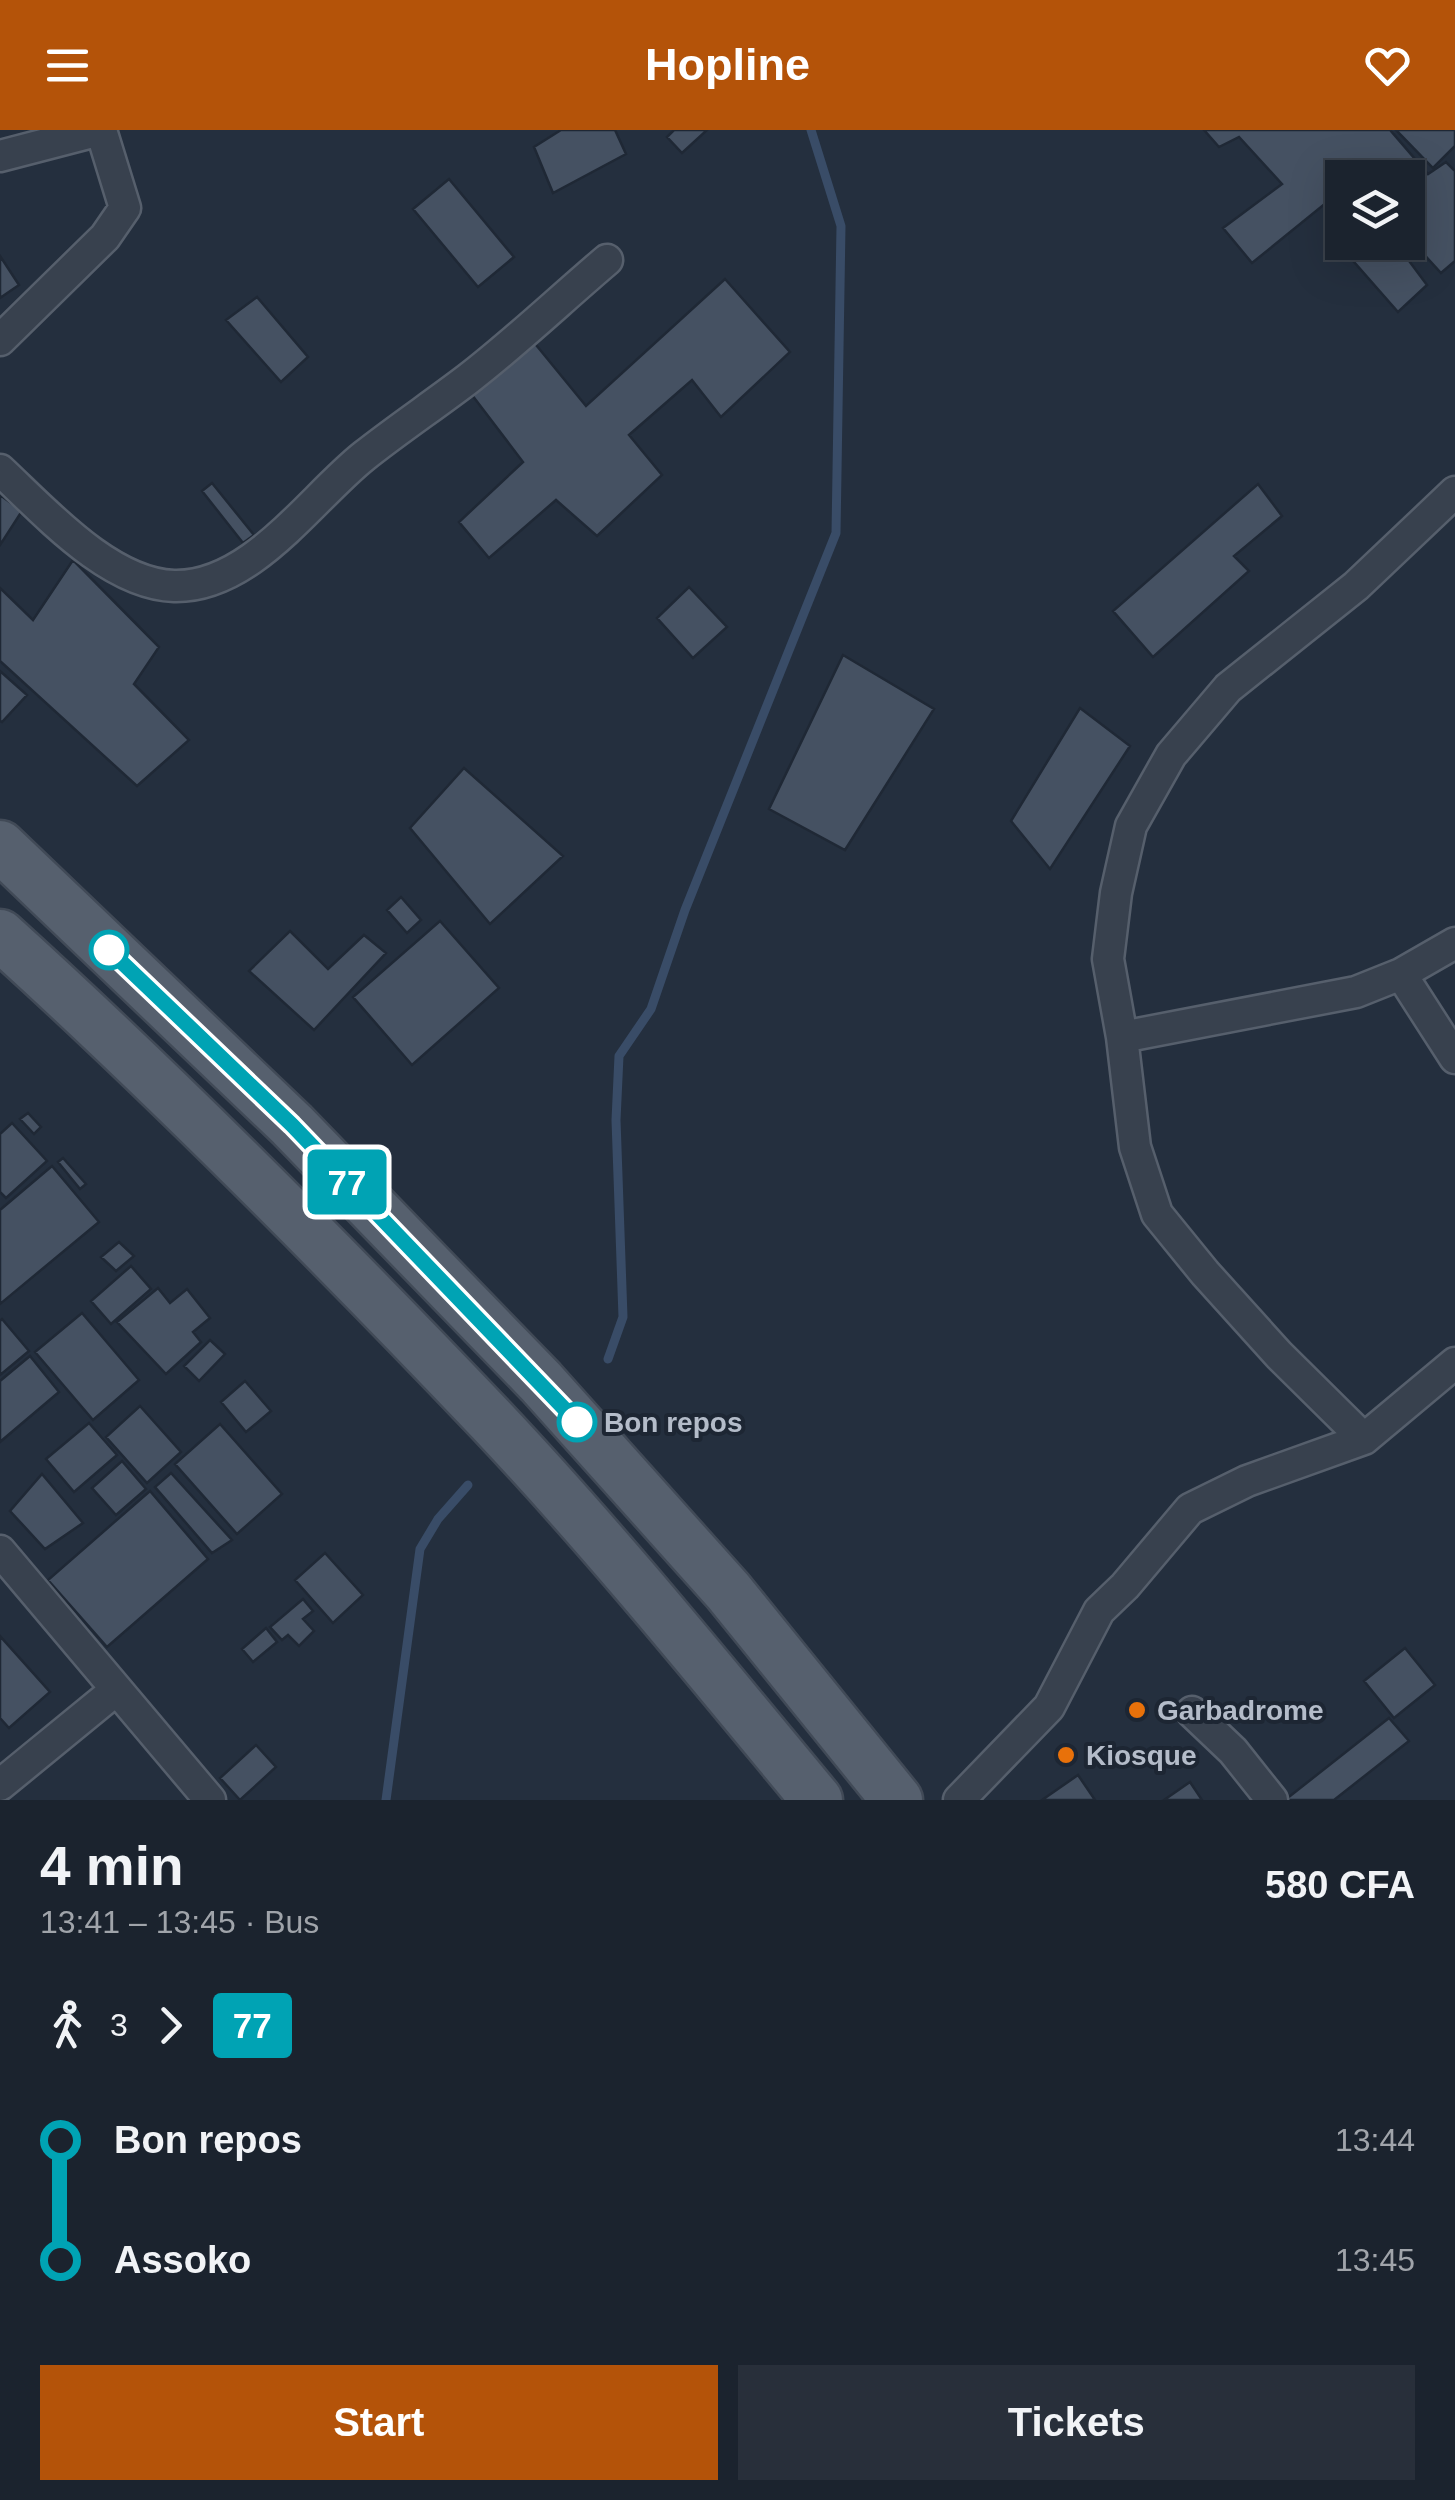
<!DOCTYPE html>
<html lang="en">
<head>
<meta charset="utf-8">
<style>
  :root { --surface:#1b232e; --page:#282f3a; --text:#f1f3f6; --muted:#a0a4aa; --line:#39404a; --accent:#b45309 }
  body { margin:0; font-family:Helvetica,sans-serif; background:var(--page); color:var(--text); height:100vh; display:flex; flex-direction:column; font-size:38px; white-space:nowrap }
  * { box-sizing:border-box; margin:0 }
  p { font-size:32px; color:var(--muted) }
  .icon { flex:none; width:55px; height:55px; fill:none; stroke:currentColor; stroke-width:2; stroke-linecap:round; stroke-linejoin:round }
  .map { position:relative; height:1670px; overflow:hidden }
  .panel { display:flex; flex-direction:column; background:var(--surface); flex:1 }
  .panel>* { flex:none }
  .badge { padding:0 20px; border-radius:8px; font-size:35px; line-height:65px }
  .fabs { position:absolute; left:1325px; top:30px; display:grid; gap:20px }
  .fabs a { display:grid; place-items:center; width:100px; height:100px; border-radius:0px; background:var(--surface); box-shadow:0 10px 40px #0002,0 0 0 2px var(--line); font-size:50px }
  .map>.badge { position:absolute; translate:-50% -50%; box-shadow:0 0 0 5px #fff }
  .legs { display:flex; align-items:center; gap:15px; height:110px; padding:0 40px; font-size:32px }
  .legs p { margin-inline-start:auto }
  .headline { display:flex; align-items:center; justify-content:space-between; height:170px; padding:0 40px }
  h1 { font-size:55px; font-weight:700; line-height:75px }
  .primary-button { display:flex; gap:20px; margin-top:auto; padding:20px 40px }
  .primary-button a { flex:1; height:115px; border-radius:0px; background:var(--accent); color:#fff; font-size:40px; font-weight:700; line-height:115px; text-align:center }
  .primary-button a+a { background:var(--page); color:var(--text) }
  ul { padding:0 40px; list-style:none }
  li { display:flex; align-items:center; gap:35px; height:120px; font-size:38px }
  li i { display:grid; place-items:center; width:15px; height:100%; margin:0 12px; background:currentColor }
  li i::after { content:''; width:25px; height:25px; margin:-12px; border:8px solid; border-radius:50%; background:var(--surface) }
  li p { margin-inline-start:auto }
  li:first-child i { background:linear-gradient(#0000 50%,currentColor 0) }
  li:last-child i { background:linear-gradient(currentColor 50%,#0000 0) }
  header { display:flex; justify-content:space-between; align-items:center; height:130px; padding:0 40px; background:var(--accent); color:#fff; font-size:45px; font-weight:700 }
  .map>svg:first-child { display:block }
</style>
</head>
<body>
<header><svg class="icon" aria-label="menu" viewBox="0 0 24 24"><path d="M4 6h16M4 12h16M4 18h16"/></svg>Hopline<svg class="icon" aria-label="heart" viewBox="0 0 24 24"><path d="M12 20l-8-8c-3-5 5-10 8-4 3-6 11-1 8 4z"/></svg></header>
<div class="map">
<svg width="1455" height="1670" viewBox="0 0 1455 1670">
  <rect width="100%" height="100%" fill="#242f3e"/>
  <g fill="none" stroke-linecap="round" stroke-linejoin="round">
    <path stroke="#394c67" stroke-width="9" d="M608,1229L623,1187L616,990L619,926L651,879L685,780L836,403L841,96L811,0
      M386,1670L420,1419L438,1389L468,1355"/>
  </g>
  <path fill="#455162" stroke="#1f2835" stroke-width="2.5" d="M561,0H615L626,24L553,63L534,17Z
    M674,0H707L682,23L667,7Z
    M1204,0H1390L1428,44L1446,32L1455,41V131L1441,143L1408,107V48H1342V60L1252,133L1223,98L1282,54L1239,7L1219,17Z
    M1396,0H1455V16L1433,38Z
    M449,49L514,127L478,157L413,79Z
    M1345,112H1395L1427,155L1398,182L1340,116Z
    M0,126L19,155L0,168Z
    M725,149L790,222L721,287L692,250L629,305L662,345L597,406L556,370L489,428L459,392L523,332L472,265L532,210L586,276Z
    M257,167L308,227L281,252L226,190Z
    M212,353L254,405L243,413L202,361Z
    M1258,354L1282,386L1234,426L1249,441L1153,527L1113,481Z
    M0,365L22,381L0,415Z
    M73,430L159,517L134,554L189,610L137,656L0,531V458L33,490Z
    M689,457L727,497L693,528L657,488Z
    M843,525L934,579L845,720L769,679Z
    M0,541L27,565L2,592L0,591Z
    M1080,578L1130,616L1050,739L1011,691Z
    M464,638L563,726L490,794L410,698Z
    M401,767L421,790L407,803L387,780Z
    M440,791L499,858L412,935L353,867Z
    M290,801L328,839L364,805L386,823L314,900L249,841Z
    M28,983L41,997L34,1004L20,989Z
    M12,993L47,1031L6,1068L0,1062V1004Z
    M63,1028L86,1054L80,1059L58,1032Z
    M52,1036L99,1092L0,1174V1080Z
    M119,1112L134,1126L116,1141L101,1127Z
    M131,1136L151,1159L111,1194L91,1171Z
    M158,1158L170,1173L187,1159L210,1188L193,1202L201,1212L166,1244L117,1192Z
    M82,1183L139,1250L93,1290L35,1222Z
    M2,1189L29,1221L0,1245V1191Z
    M210,1210L225,1224L199,1251L184,1236Z
    M30,1226L59,1262L0,1312V1251Z
    M245,1251L271,1281L246,1302L221,1272Z
    M140,1276L181,1322L147,1353L106,1307Z
    M89,1293L117,1325L74,1362L46,1329Z
    M220,1294L282,1364L237,1404L175,1334Z
    M122,1331L146,1359L116,1385L92,1358Z
    M171,1343L232,1410L212,1423L155,1357Z
    M42,1344L83,1393L45,1419L10,1381Z
    M150,1361L208,1429L107,1517L48,1450Z
    M325,1423L363,1465L333,1493L295,1450Z
    M303,1469L313,1481L303,1489L314,1501L299,1516L288,1505L282,1510L270,1497Z
    M266,1498L277,1512L253,1532L242,1519Z
    M0,1506L50,1562L9,1598L0,1588Z
    M1405,1518L1435,1555L1394,1588L1364,1551Z
    M1389,1588L1409,1611L1334,1670H1285Z
    M256,1615L276,1637L240,1670L220,1648Z
    M1078,1645L1095,1670H1042Z
    M1190,1652L1202,1670H1164Z"/>
  <g fill="none" stroke-linecap="round" stroke-linejoin="round">
    <defs>
      <path id="street" d="M0,26L100,0
        M0,210L105,107L125,78L101,0
        M0,340C45,382 109,454 174,456C251,458 310,369 364,326C398,299 434,275 468,249C516,212 561,169 607,130
        M1455,362L1356,456L1228,558L1171,625L1131,696L1116,763L1108,829L1122,907L1135,1017L1157,1084L1205,1143L1279,1225L1364,1309L1455,1233
        M1401,844L1455,928
        M1122,907L1356,862L1401,844L1455,813
        M0,1421L210,1670
        M1192,1582L1233,1621L1272,1670
        M0,1655L116,1560
        M959,1670L1049,1577L1099,1481L1125,1456L1190,1379L1247,1351L1364,1309"/>
      <path id="primary" d="M0,716L292,995L541,1252L728,1461L897,1670
        M0,805C170,959 333,1124 491,1290C605,1411 711,1542 817,1670"/>
    </defs>
    <use href="#street" stroke="#565f6c" stroke-width="35"/>
    <use href="#primary" stroke="#414a57" stroke-width="55"/>
    <use href="#street" stroke="#38414e" stroke-width="30"/>
    <use href="#primary" stroke="#56606e" stroke-width="50"/>
  </g>
  <g fill="none" stroke-linecap="round" stroke-linejoin="round">
    <defs>
      <path id="line-1" d="M109,820L292,995L577,1292"/>
    </defs>
    <use href="#line-1" stroke="#fff" stroke-width="22"/>
    <use href="#line-1" stroke="#00a3b4" stroke-width="15"/>
  </g>
  <g fill="#fff" stroke="#00a3b4" stroke-width="5">
    <circle cx="109" cy="820" r="18"/>
    <circle cx="577" cy="1292" r="18"/>
  </g>
  <g fill="#e8710a" stroke="#1d2633" stroke-width="4">
    <circle cx="1137" cy="1580" r="10"/>
    <circle cx="1066" cy="1625" r="10"/>
  </g>
  <g text-anchor="middle" dominant-baseline="central" stroke-width="8" stroke-linejoin="round" paint-order="stroke">
    <g font-size="28" font-weight="bold" fill="#b4bcc9" stroke="#1d2633" text-anchor="start">
      <text x="604" y="1292">Bon repos</text>
    </g>
    <g font-size="28" font-weight="bold" fill="#b4bcc9" stroke="#1d2633" text-anchor="start">
      <text x="1157" y="1580">Garbadrome</text>
      <text x="1086" y="1625">Kiosque</text>
    </g>
  </g>
</svg>
<div class="fabs">
<a><svg class="icon" aria-label="layers" viewBox="0 0 24 24"><path d="M12 4l9 5-9 5-9-5zM3 14l9 5 9-5"/></svg></a>
</div>
<b class="badge" style="left:347px;top:1052px;background:#00a3b4;color:#fff">77</b>
</div>
<section class="panel">
<div class="headline"><div><h1>4 min</h1><p>13:41 – 13:45 · Bus</p></div><b>580 CFA</b></div>
<div class="legs"><svg class="icon" aria-label="walk" viewBox="0 0 24 24"><circle cx="13" cy="4" r="2"/><path d="M13 8l-2 6 4 7M11 14l-3 7M7 12l3-4h3l4 4"/></svg>3<svg class="icon" aria-label="forward" viewBox="0 0 24 24"><path d="M9 5l7 7-7 7"/></svg><b class="badge" style="background:#00a3b4;color:#fff">77</b></div>
<ul>
<li><i style="color:#00a3b4"></i><b>Bon repos</b><p>13:44</p></li>
<li><i style="color:#00a3b4"></i><b>Assoko</b><p>13:45</p></li>
</ul>
<div class="primary-button"><a>Start</a><a>Tickets</a></div>
</section>
</body>
</html>
